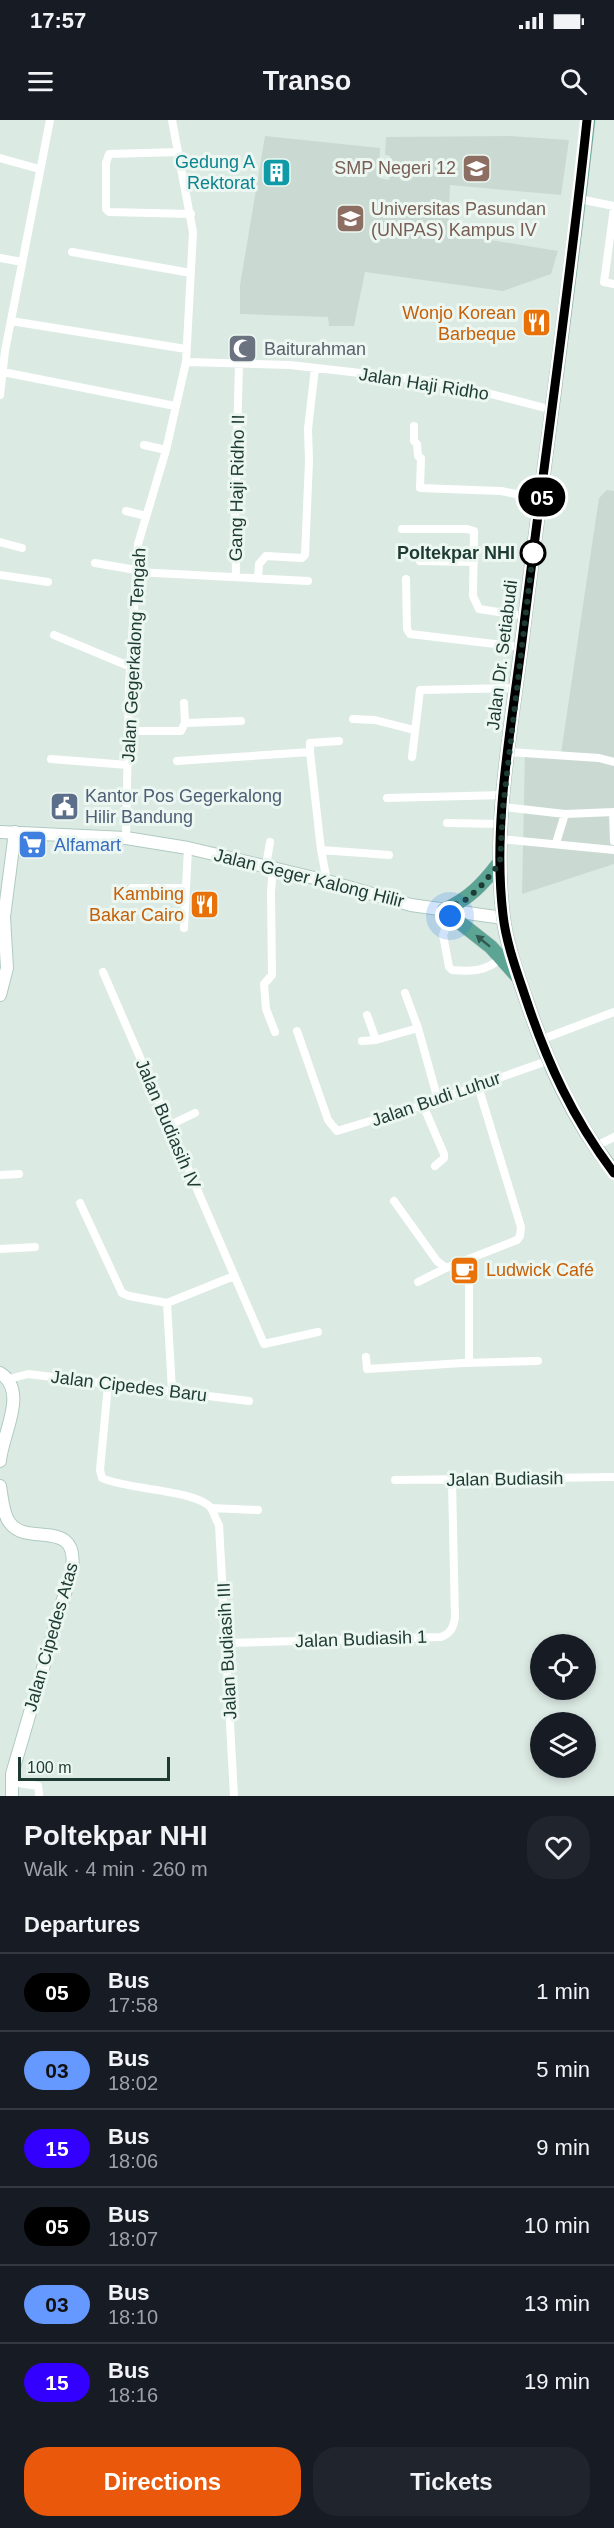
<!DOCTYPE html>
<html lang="en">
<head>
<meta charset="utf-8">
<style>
  :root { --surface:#171b24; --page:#20242c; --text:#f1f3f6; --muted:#9ea1a6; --line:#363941; --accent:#ea580c }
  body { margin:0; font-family:Helvetica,sans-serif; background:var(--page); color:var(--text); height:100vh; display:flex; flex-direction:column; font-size:22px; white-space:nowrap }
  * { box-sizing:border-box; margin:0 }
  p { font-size:20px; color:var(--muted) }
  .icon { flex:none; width:33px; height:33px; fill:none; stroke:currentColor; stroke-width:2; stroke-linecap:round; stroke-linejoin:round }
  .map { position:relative; height:1676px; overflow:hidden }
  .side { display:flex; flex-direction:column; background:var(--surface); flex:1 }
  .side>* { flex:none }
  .badge { padding:0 12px; border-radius:20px; font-size:21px; line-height:39px }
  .fabs { position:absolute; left:530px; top:1514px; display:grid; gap:12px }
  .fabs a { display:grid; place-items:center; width:66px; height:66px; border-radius:50%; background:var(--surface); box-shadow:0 3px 9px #0003; font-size:30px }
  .scale { position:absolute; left:18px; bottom:15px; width:152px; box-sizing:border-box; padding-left:6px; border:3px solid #1d3a33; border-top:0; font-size:16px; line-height:21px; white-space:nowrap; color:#1d3a33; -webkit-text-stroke:4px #edf7f2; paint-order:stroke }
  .you { position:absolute; width:30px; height:30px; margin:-15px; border:4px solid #fff; border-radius:50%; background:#1a73e8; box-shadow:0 0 0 9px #1a73e833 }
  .map>.badge { position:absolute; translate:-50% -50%; box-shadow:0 0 0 3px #fff }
  h2 { padding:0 24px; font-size:22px; line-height:54px }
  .round { display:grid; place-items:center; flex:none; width:63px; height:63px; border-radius:24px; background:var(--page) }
  .summary { display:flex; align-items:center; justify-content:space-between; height:102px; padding:0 24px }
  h1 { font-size:28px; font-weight:600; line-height:45px }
  .action { display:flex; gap:12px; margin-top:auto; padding:12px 24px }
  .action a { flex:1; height:69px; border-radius:24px; background:var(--accent); color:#fff; font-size:24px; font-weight:600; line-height:69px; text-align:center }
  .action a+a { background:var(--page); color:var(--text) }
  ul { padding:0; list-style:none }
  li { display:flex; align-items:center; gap:18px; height:78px; padding:0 24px; border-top:2px solid var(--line) }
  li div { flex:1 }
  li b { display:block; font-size:22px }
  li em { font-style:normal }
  li .badge { min-width:66px; font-weight:700; text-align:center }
  .status { display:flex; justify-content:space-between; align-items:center; height:42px; padding:0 30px; background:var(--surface); direction:ltr }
  .status svg { height:16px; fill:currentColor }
  header { display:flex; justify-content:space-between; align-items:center; height:78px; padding:0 24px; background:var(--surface); font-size:27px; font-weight:600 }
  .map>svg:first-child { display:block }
</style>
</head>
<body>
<div class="status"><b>17:57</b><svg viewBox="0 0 49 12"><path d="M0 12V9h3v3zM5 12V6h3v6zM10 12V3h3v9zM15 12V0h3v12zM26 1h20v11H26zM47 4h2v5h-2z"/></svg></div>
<header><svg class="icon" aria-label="menu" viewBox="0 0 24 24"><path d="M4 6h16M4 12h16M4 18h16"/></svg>Transo<svg class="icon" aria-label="search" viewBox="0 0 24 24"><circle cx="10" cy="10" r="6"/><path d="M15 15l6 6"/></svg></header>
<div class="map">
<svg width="614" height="1676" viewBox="0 0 614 1676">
  <rect width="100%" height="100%" fill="#dceae4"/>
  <path fill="#cadad3" d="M265,16L380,28L379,58L389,60L390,36L385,35L386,17L510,16L569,20L561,75L450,65L448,113L558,131L551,154L503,171L365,152L354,206H329L328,197L240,194V165Z
    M607,370L614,371V744L522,774L525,632L561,633L599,378Z"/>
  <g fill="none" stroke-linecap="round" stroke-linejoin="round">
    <defs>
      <path id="secondary" d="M0,712L126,718L188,728L327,761L411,785L503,798
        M0,875L7,848L4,797L15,712
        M0,1253C29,1271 2,1314 0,1341
        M0,1366C2,1377 3,1395 10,1403C27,1427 79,1397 72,1449L12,1654V1676"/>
      <path id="primary" d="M588,0C569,172 544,342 523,513C512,605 492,703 503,795C506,823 517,853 526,879C547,942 572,999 614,1052
        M499,743C483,764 469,779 444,790L491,827L517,856"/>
    </defs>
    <use href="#secondary" stroke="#afcbc1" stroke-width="14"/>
    <use href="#primary" stroke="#bbc4c2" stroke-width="15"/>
    <path stroke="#fff" stroke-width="8" d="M178,32L109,34L106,43V89L109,92L191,94
      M0,38L39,49
      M579,79L614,86
      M614,88L604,162L614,164
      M72,132L191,153
      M0,138L22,142
      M11,201L186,229
      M186,242L290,245L430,261L460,266L553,290
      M3,252L175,286
      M0,275L5,231L50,0
      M414,306V321L417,324L418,336L421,338L420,368L501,371L541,379
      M144,325L166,330
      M126,391L146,396
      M402,409H467L474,411L473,476L479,489L525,496
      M0,422L22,428
      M420,441L474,442
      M95,443L136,450
      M136,452L308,461
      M0,455L48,462
      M236,457L235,399L239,243
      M258,458L259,444L266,436L302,438L305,435L309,341L308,309L315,248
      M406,459L407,509L410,514L521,527
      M54,515L131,547
      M353,599L375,600L414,610
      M185,603L241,601
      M128,611H181L185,603L184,583
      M310,632V623L339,621
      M509,632L599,638L614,642
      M412,637L420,570L516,568
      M51,639L128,645
      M177,641L310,632L321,730L327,761
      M387,678L504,675
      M503,687L565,694L614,692
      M613,692L614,721
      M447,703L501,704
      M126,718L129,566L138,424L166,330L186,242L193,112L172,0
      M500,719L614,730
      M556,723L565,694
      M321,730L389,735
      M266,746L270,722
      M273,747L271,772L272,855L264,864L266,889L275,912
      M132,768H184
      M450,796L443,815L449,847L452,850C471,852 487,851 501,838
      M184,808L188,728
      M103,852L264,1224L318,1212
      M405,873L418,908L438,980
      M367,895L376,920
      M297,911L328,1000L337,1011L423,985L547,941
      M540,920L614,892
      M362,921L376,920L418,908
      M423,985L444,1034V1038L435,1046
      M168,1006L195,993
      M594,1027L614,1017
      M0,1055L19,1054
      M394,1081L437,1141L446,1148
      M80,1083L122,1173L129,1176L167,1183
      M0,1129L35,1127
      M469,1139V1243
      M418,1162L446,1148L517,1120L520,1116L521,1107L478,966
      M366,1237L367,1249L463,1243L538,1241
      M9,1259L28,1254L249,1281
      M108,1265L100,1350L102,1358C127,1370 198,1370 211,1388C214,1393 216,1400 219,1405L234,1676
      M172,1271L167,1183L234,1156
      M395,1360L614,1357
      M211,1388L258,1390
      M227,1523L441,1517C451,1513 453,1508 455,1498L452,1361
      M12,1662L38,1666L39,1674"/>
    <use href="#secondary" stroke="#fff" stroke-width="12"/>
    <use href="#primary" stroke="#5ca493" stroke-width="14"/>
  </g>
  <defs><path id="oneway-solid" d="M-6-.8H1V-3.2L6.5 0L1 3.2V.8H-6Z" transform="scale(1.5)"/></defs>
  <use fill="#305a50" href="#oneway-solid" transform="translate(483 821) rotate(-141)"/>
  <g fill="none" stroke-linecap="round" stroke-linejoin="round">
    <defs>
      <path id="line" d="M587,0C569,172 544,342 523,513C512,605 492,703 503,795C506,823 517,852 526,879C547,942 573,999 614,1053"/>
    </defs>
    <use href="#line" stroke="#fff" stroke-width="14"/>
    <use href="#line" stroke="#000" stroke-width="9"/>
    <path stroke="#1d3a33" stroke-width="6" stroke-dasharray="0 10.8" d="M450,796L444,790L467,779L481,766L500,743L503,687L533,433"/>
  </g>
  <defs>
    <symbol id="school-square" viewBox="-11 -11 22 22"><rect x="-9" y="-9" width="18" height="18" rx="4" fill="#8d6e63" stroke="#edf7f2"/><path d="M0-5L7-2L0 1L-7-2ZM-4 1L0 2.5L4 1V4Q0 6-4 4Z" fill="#fff"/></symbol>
    <symbol id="building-square" viewBox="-11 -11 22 22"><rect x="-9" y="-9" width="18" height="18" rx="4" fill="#0f9aa8" stroke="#edf7f2"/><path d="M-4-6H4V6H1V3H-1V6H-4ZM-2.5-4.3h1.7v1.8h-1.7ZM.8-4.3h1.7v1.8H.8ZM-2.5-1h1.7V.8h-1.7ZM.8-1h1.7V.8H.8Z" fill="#fff"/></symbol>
    <symbol id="university-square" viewBox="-11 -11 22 22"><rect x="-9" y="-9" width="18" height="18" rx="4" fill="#8d6e63" stroke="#edf7f2"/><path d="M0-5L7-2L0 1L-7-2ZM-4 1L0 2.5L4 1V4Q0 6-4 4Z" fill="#fff"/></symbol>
    <symbol id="restaurant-square" viewBox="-11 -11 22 22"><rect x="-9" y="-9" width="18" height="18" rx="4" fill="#e8710a" stroke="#edf7f2"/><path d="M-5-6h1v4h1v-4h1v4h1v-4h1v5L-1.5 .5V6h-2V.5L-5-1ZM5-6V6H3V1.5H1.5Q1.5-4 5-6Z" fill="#fff"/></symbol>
    <symbol id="mosque-square" viewBox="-11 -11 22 22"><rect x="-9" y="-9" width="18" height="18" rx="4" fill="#6b7280" stroke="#edf7f2"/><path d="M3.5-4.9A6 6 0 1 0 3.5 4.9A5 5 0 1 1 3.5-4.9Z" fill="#fff"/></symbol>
    <symbol id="civic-square" viewBox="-11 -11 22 22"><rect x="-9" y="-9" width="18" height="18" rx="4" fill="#5c6f8a" stroke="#edf7f2"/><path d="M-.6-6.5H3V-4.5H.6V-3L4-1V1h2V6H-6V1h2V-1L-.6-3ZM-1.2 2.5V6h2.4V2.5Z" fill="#fff"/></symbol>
    <symbol id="supermarket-square" viewBox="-11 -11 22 22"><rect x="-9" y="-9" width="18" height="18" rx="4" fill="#3f7fe0" stroke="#edf7f2"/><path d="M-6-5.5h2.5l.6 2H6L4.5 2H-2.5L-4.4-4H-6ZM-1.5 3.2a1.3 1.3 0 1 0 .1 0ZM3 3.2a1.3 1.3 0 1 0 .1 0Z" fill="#fff"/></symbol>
    <symbol id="cafe-square" viewBox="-11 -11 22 22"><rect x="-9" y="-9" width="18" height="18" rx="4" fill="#e8710a" stroke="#edf7f2"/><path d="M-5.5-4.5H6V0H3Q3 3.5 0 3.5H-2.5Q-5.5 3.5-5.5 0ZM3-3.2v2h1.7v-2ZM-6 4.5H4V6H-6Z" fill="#fff"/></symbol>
  </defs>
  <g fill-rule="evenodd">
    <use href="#school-square" x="460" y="32" width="33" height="33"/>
    <use href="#building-square" x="260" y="36" width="33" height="33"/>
    <use href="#university-square" x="334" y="82" width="33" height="33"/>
    <use href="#restaurant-square" x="520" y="186" width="33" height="33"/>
    <use href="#mosque-square" x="226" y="212" width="33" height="33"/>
    <use href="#civic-square" x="48" y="670" width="33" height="33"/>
    <use href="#supermarket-square" x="16" y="708" width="33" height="33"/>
    <use href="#restaurant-square" x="188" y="768" width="33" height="33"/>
    <use href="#cafe-square" x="448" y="1134" width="33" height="33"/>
  </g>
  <circle fill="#fff" stroke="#000" stroke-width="3" cx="533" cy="433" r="12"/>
  <g text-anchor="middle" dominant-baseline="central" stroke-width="6" stroke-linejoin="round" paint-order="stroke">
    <g font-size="18" fill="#0d838f" stroke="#edf7f2" text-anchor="end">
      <text x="255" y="42">Gedung A<tspan x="255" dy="21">Rektorat</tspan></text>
    </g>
    <g font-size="18" fill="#785e54" stroke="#edf7f2" text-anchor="end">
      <text x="456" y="48">SMP Negeri 12</text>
      <text x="371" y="89" text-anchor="start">Universitas Pasundan<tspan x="371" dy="21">(UNPAS) Kampus IV</tspan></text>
    </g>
    <g font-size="18" fill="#c56008" stroke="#edf7f2" text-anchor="end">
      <text x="516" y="193">Wonjo Korean<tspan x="516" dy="21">Barbeque</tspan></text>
      <text x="184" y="774">Kambing<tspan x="184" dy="21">Bakar Cairo</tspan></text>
      <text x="486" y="1150" text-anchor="start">Ludwick Café</text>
    </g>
    <g font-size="18" fill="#5b616d" stroke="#edf7f2" text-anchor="start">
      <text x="264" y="229">Baiturahman</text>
    </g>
    <g font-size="18" fill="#1d3a33" stroke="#edf7f2">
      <text transform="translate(424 264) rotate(9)">Jalan Haji Ridho</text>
      <text transform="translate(237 368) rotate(-89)">Gang Haji Ridho II</text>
      <text transform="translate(134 535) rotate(-87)">Jalan Gegerkalong Tengah</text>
      <text transform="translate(502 535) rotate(-83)">Jalan Dr. Setiabudi</text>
      <text transform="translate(309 758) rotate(14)">Jalan Geger Kalong Hilir</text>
      <text transform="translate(436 979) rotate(-19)">Jalan Budi Luhur</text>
      <text transform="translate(168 1004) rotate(67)">Jalan Budiasih IV</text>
      <text transform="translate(129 1266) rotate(7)">Jalan Cipedes Baru</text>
      <text transform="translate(505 1359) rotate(-1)">Jalan Budiasih</text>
      <text transform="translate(51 1517) rotate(-74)">Jalan Cipedes Atas</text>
      <text transform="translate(361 1519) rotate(-2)">Jalan Budiasih 1</text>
      <text transform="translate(227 1531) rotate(-93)">Jalan Budiasih III</text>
    </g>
    <g font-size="18" font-weight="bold" fill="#1d3a33" stroke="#edf7f2" text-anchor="end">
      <text x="515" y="433">Poltekpar NHI</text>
    </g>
    <g font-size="18" fill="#4e5e75" stroke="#edf7f2" text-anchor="start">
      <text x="85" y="676">Kantor Pos Gegerkalong<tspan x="85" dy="21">Hilir Bandung</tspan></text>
    </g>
    <g font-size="18" fill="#366cbe" stroke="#edf7f2" text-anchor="start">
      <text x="54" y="725">Alfamart</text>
    </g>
  </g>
</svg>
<div class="fabs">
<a><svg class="icon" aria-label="locate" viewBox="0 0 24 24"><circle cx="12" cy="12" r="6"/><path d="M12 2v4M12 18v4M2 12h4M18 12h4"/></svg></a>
<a><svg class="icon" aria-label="layers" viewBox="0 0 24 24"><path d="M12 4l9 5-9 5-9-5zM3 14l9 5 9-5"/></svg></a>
</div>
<div class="scale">100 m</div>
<div class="you" style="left:450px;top:796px"></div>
<b class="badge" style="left:542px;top:377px;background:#000;color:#fff">05</b>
</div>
<section class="side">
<div class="summary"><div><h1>Poltekpar NHI</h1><p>Walk · 4 min · 260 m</p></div><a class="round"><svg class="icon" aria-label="heart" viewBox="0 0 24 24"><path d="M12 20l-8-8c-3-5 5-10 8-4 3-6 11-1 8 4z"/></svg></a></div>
<h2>Departures</h2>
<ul>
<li><span class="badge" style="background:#000;color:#fff">05</span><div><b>Bus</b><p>17:58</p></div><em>1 min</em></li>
<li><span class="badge" style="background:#69f;color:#111">03</span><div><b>Bus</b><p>18:02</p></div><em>5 min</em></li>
<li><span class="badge" style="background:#30f;color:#fff">15</span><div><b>Bus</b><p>18:06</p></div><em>9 min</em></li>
<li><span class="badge" style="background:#000;color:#fff">05</span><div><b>Bus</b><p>18:07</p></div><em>10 min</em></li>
<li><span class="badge" style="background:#69f;color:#111">03</span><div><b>Bus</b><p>18:10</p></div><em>13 min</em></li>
<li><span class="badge" style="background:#30f;color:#fff">15</span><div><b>Bus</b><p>18:16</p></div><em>19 min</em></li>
</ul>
<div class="action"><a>Directions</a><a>Tickets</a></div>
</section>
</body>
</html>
